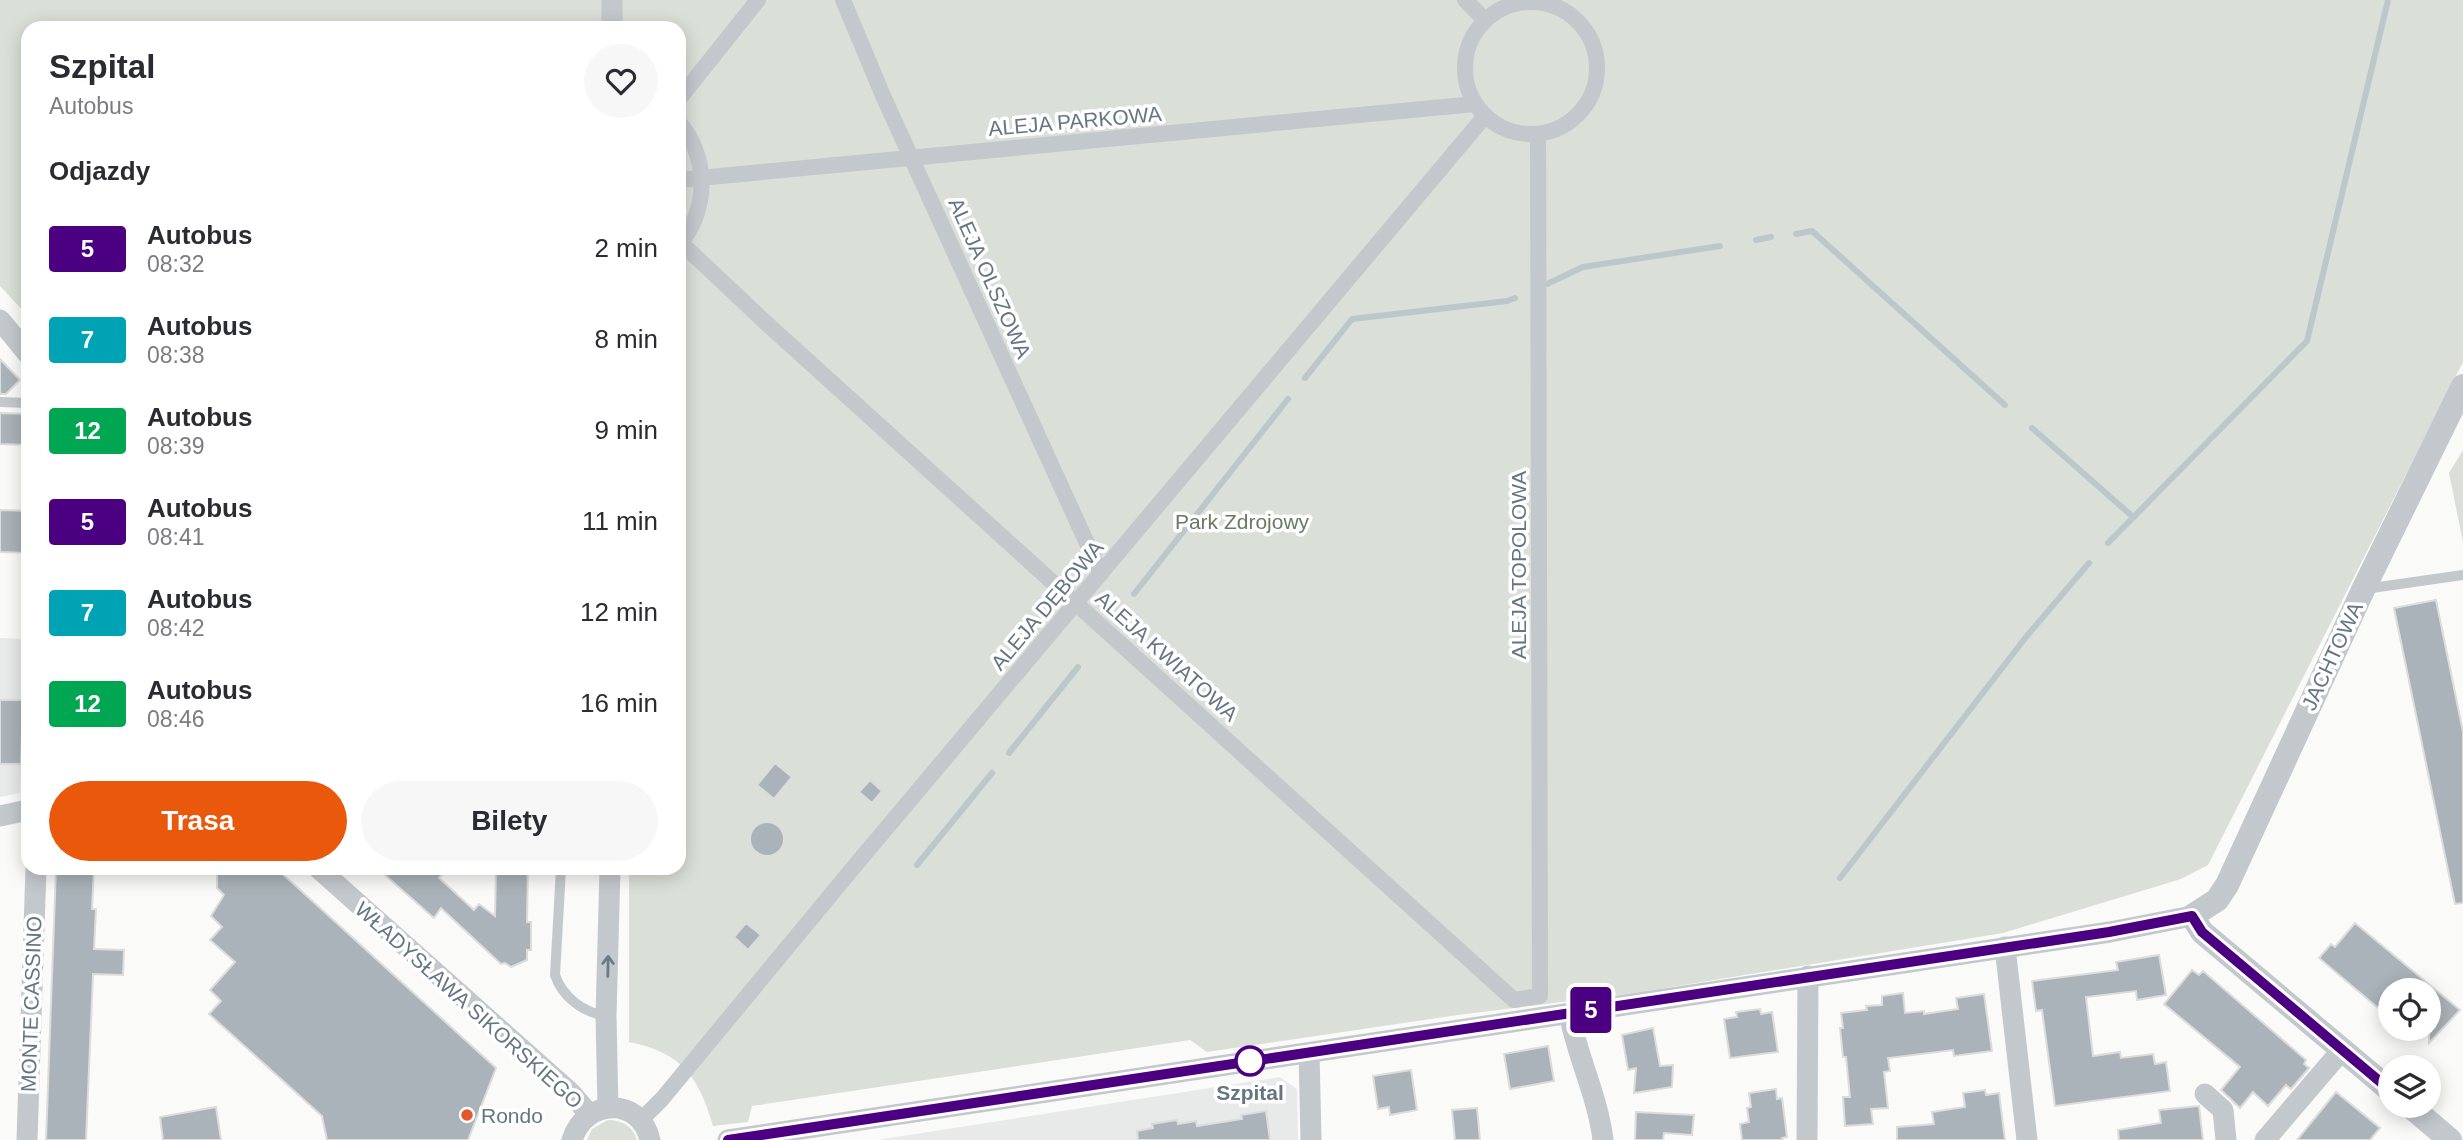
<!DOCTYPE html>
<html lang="pl">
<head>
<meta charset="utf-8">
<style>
  :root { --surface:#fff; --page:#f7f7f7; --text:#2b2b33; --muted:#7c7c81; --accent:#ea580c }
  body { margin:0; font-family:Arial,sans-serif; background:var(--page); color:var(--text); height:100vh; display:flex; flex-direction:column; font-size:26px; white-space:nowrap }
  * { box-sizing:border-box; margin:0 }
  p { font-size:23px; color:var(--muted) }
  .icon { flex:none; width:38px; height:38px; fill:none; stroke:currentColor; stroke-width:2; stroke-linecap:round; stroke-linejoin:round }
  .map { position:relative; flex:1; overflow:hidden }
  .panel { position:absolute; left:21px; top:21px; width:665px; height:854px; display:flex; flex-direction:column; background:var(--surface); border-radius:21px; box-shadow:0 4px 18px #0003 }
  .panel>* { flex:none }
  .badge { padding:0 14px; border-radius:5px; font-size:24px; line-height:46px }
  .tools { position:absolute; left:2378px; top:978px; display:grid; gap:14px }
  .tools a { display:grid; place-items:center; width:63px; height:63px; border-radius:50%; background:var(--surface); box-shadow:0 4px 18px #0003; font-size:35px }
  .map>.badge { position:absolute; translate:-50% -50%; box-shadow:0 0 0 4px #fff }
  h2 { padding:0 28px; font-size:26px; line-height:63px }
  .round { display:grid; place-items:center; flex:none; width:74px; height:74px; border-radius:37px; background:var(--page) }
  .headline { display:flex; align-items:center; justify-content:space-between; height:119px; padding:0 28px }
  h1 { font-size:33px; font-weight:700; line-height:52px }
  .cta { display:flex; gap:14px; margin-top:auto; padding:14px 28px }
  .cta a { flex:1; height:80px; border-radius:42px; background:var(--accent); color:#fff; font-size:28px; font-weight:700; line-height:80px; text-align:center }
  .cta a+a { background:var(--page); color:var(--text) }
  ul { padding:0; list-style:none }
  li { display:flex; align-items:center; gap:21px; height:91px; padding:0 28px }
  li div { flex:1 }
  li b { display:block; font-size:26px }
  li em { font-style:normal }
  li .badge { min-width:77px; font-weight:700; text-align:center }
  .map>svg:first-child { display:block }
</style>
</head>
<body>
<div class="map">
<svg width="2463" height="1140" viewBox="0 0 2463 1140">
  <rect width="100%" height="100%" fill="#fafaf8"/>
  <path fill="#e8e9e9" d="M0,638L23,639V715L20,793L0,797Z
    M1280,1077L1297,1089L1298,1140H877Z"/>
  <path fill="#dadfd7" d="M0,0H2463V362L2208,865L2181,879L2003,933L1641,992L1458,1015L1207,1052L1190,1040L752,1106L748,1122L713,1126C699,1077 681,1052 629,1042V868H679V28H28V316L0,286Z
    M2463,450V542L2449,473Z
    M608,1120C622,1120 633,1126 637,1140H587L592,1129Z"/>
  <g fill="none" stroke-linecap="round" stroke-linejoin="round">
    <path stroke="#bbc7cb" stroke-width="6" d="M1796,234L1812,231L2005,405
      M1756,240L1771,237
      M1547,284L1583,267L1720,246
      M1305,378L1352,319L1507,301L1515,298
      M2032,428L2132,516
      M2108,543L2307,341L2388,0
      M1134,594L1288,399
      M1009,753L1078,667
      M917,865L992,773
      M1840,878L2026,637L2089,563"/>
  </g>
  <path fill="#aab3b9" stroke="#dcdcda" stroke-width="2" d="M0,359L20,380L6,394H0Z
    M0,413L28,414V445L0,444Z
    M0,510L28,511V553L0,552Z
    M2436,600L2463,732V903L2455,904L2394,608Z
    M0,700H23L21,764H0Z
    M775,763L792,777L774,799L757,785Z
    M870,780L882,791L872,803L859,792Z
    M750 839a17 17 0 1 1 34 0a17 17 0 1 1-34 0Z
    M56,868H94L92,909H96L94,949L124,950L123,975L93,974L86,1140H46Z
    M217,868H276L496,1068L468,1140H327L322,1116L209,1014L221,1001L210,990L235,962L210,940L222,927L211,916L224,895L217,888Z
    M377,868H448L439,878L474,910L479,904L495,916L496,870L528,868L527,922H531V950H527V960L511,967L505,963L501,964L441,908L434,918Z
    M746,923L761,935L748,950L734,937Z
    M2355,923L2460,1010L2429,1043V990H2390V1018L2319,958L2331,944L2335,947Z
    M2159,955L2166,995L2137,1000L2136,991L2086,997L2093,1056L2120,1052L2121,1058L2153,1054L2155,1064L2166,1062L2170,1091L2055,1106L2042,1010L2036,1011L2032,981L2118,970L2116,962Z
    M2192,970L2199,975L2203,971L2306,1060L2304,1064L2309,1068L2291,1089L2286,1085L2268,1106L2253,1092L2240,1108L2221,1090L2240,1067L2164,1004Z
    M1903,993L1905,1013L1924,1011V1014L1958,1009L1956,998L1984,994L1992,1051L1954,1056L1953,1050L1888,1058L1890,1071L1884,1072L1888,1108L1871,1109L1873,1124L1845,1126L1843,1097H1850L1846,1057H1843L1840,1028H1843L1841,1013L1867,1010L1866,1006L1882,1005V996Z
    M1760,1009L1761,1014L1772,1012L1778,1052L1730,1058L1724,1019L1737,1017L1736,1012Z
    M1653,1028L1660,1066L1673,1065L1672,1087L1634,1093L1636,1068L1628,1070L1622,1035Z
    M1548,1046L1554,1081L1510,1089L1504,1054Z
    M1411,1070L1417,1110L1390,1115L1389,1107L1378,1109L1373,1076Z
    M1776,1089L1777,1099L1782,1098L1787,1137L1782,1138L1783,1140H1742L1740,1124L1749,1122L1747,1108L1751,1107L1749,1093Z
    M1985,1090L1986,1095L1999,1093L2005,1140H1897V1127L1934,1124L1932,1112L1965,1107L1963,1093Z
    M2336,1092L2380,1128L2370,1140H2297Z
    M2199,1106L2203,1140H2119L2118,1130L2161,1123L2159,1110Z
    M216,1107L221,1140H163L160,1117Z
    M1477,1108L1480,1140H1455L1452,1110Z
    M1266,1111L1270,1140H1138L1137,1131L1153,1128L1152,1124L1177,1120L1178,1124L1196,1121L1197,1126L1242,1119L1241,1115Z
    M1636,1112L1694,1115L1692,1135L1664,1133L1663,1140H1635Z"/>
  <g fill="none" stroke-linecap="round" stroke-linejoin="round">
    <path stroke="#c3c8cc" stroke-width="10" d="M0,402L28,403
      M2365,589L2463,575
      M561,868L555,975C563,998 583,1012 606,1016"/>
    <path stroke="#c3c8cc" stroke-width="16" d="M843,0L884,98L1101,574
      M1465,0L1485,20
      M1465 68a66 66 0 1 1 132 0a66 66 0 1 1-132 0Z
      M679,99L758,0
      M679,122C709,158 709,209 679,245
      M679,180L1475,104
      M679,241L764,321L1514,1000L1540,996L1538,134
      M641,1120L662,1099L853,868L1485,116"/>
    <path stroke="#c3c8cc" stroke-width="21" d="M612,28V0
      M0,320L28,354
      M0,816L28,810
      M318,868L571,1093L589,1114
      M2005,947L2027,1140
      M1569,1013C1577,1056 1598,1097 1603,1140
      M1309,1053L1311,1140
      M2205,1094L2223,1110L2226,1140
      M608,1108L606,1016L610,868
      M27,1140L36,868
      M572,1140C585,1098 640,1096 650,1140
      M728,1140L2110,932L2192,916
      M1807,1140L1808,976
      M2265,1140L2342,1050"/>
    <path stroke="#c3c8cc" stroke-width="24" d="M2390,1090L2202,932L2192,916L2217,900L2227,885L2363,590L2463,386
      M2410,1106L2450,1140"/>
  </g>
  <defs><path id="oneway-shaft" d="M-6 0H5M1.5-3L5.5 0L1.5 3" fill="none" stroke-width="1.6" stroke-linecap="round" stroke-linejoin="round" transform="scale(1.75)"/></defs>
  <use stroke="#6a7a87" href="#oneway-shaft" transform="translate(608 966) rotate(-89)"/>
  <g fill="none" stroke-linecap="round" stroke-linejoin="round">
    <defs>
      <path id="line" d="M728,1140L2109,932L2192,916L2202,932L2390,1090"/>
    </defs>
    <use href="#line" stroke="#fff" stroke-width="16"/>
    <use href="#line" stroke="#4b0082" stroke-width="10"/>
  </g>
  <circle fill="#fff" stroke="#4b0082" stroke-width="3.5" cx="1250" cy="1061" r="14"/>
  <circle fill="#e4572e" stroke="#fff" stroke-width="2.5" cx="467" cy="1115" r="7"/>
  <g text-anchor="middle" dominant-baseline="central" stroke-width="7" stroke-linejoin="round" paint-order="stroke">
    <g font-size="21" fill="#657683" stroke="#fff">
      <text transform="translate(1075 121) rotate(-5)">ALEJA PARKOWA</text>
      <text transform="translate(990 278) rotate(66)">ALEJA OLSZOWA</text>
      <text transform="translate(1518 565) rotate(-90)">ALEJA TOPOLOWA</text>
      <text transform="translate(1047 605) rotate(-50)">ALEJA DĘBOWA</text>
      <text transform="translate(1167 656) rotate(42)">ALEJA KWIATOWA</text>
      <text transform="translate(2332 656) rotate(-65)">JACHTOWA</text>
      <text transform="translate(31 1004) rotate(-88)">MONTE CASSINO</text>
      <text transform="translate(469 1005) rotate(42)">WŁADYSŁAWA SIKORSKIEGO</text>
    </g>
    <g font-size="21" fill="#687a64" stroke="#fff">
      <text x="1242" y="521">Park Zdrojowy</text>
    </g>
    <g font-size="21" font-weight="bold" fill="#657683" stroke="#fff">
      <text x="1250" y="1092">Szpital</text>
    </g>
    <g font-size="21" fill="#657683" stroke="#fff" text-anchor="start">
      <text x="481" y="1115">Rondo</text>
    </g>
  </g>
</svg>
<div class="tools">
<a><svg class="icon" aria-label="locate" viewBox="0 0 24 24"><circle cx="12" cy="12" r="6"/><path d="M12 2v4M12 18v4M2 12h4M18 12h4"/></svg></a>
<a><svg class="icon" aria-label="layers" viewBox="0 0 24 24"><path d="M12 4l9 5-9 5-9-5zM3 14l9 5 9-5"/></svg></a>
</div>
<b class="badge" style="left:1591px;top:1010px;background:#4b0082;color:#fff">5</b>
<section class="panel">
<div class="headline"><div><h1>Szpital</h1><p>Autobus</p></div><a class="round"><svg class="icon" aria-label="heart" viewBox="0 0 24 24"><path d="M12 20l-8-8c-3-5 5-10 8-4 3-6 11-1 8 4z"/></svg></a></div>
<h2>Odjazdy</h2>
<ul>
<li><span class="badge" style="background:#4b0082;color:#fff">5</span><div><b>Autobus</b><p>08:32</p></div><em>2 min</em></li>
<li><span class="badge" style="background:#00a3b4;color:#fff">7</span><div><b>Autobus</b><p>08:38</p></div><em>8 min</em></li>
<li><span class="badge" style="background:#00a651;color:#fff">12</span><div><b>Autobus</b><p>08:39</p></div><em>9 min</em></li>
<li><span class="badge" style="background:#4b0082;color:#fff">5</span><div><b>Autobus</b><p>08:41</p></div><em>11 min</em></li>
<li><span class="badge" style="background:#00a3b4;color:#fff">7</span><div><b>Autobus</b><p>08:42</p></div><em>12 min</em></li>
<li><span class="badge" style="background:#00a651;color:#fff">12</span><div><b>Autobus</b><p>08:46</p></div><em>16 min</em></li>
</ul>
<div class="cta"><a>Trasa</a><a>Bilety</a></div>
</section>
</div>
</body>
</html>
